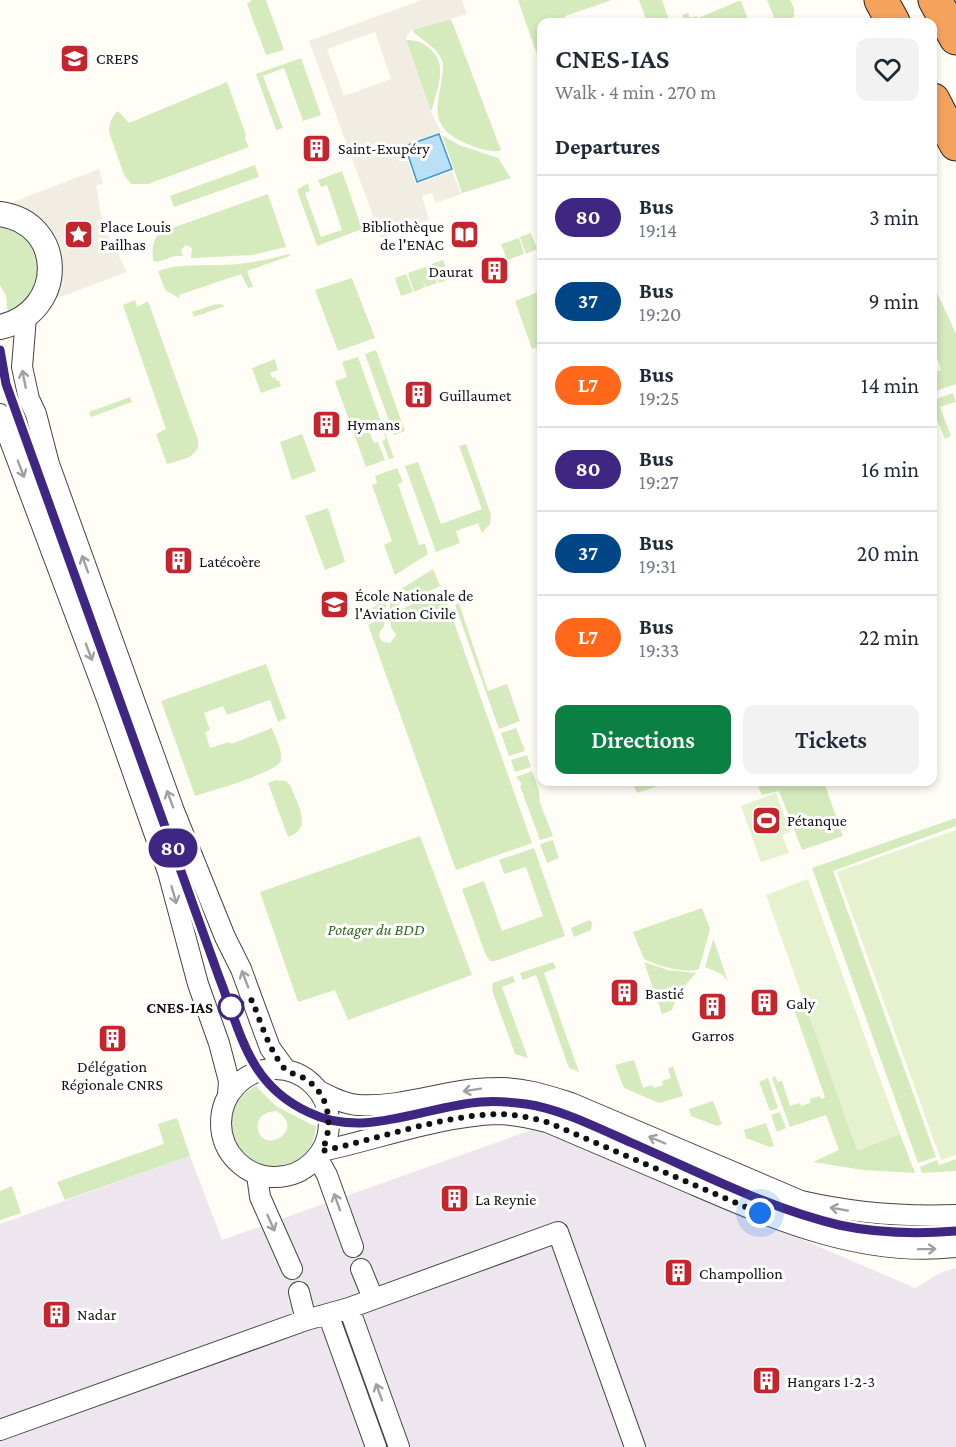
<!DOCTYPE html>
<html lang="en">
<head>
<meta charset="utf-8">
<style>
  :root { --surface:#fff; --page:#f2f2f3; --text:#1f2937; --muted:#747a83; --line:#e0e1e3; --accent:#0b8043 }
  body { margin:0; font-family:"Crimson Pro",serif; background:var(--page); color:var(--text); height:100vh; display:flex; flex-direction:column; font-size:22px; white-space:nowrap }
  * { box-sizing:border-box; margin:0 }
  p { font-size:20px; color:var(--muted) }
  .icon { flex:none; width:33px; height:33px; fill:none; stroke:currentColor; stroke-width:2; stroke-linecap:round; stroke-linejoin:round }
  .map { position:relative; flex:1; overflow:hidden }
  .drawer { position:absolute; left:537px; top:18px; width:400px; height:768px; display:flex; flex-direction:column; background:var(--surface); border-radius:12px; box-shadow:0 3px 9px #0003 }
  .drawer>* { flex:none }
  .badge { padding:0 12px; border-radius:20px; font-size:21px; line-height:39px }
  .you { position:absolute; width:30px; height:30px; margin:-15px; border:4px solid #fff; border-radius:50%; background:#1a73e8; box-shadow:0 0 0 9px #1a73e833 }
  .map>.badge { position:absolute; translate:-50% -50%; box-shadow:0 0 0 3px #fff }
  h2 { padding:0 18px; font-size:22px; line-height:54px }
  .round { display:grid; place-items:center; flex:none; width:63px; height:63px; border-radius:12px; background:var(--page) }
  .overview { display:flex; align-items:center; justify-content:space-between; height:102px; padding:0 18px }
  h1 { font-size:28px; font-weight:600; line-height:45px }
  .primary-button { display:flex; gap:12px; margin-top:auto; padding:12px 18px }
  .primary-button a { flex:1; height:69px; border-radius:12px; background:var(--accent); color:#fff; font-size:24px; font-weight:600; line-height:69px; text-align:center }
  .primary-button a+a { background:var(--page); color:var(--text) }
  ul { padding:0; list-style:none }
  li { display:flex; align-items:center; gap:18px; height:84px; padding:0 18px; border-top:2px solid var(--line) }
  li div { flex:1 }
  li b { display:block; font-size:22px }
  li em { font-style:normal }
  li .badge { min-width:66px; font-weight:700; text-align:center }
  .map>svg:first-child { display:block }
</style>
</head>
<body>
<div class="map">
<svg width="956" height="1447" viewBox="0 0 956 1447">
  <rect width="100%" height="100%" fill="#fffdf5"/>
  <path fill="#eee6ef" d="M540,1127L915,1288L942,1272L956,1268V1447H0V1224L190,1156L222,1240Z"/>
  <path fill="#d5ebbd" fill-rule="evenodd" d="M252,0H266L284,50L266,55L247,4Z
    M518,0H612L565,16V20L560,22H542L540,63Z
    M639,0H662L669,20L675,18L676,21L647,22Z
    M767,0H790L794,8V17L783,22H776Z
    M739,1H741L749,22H685L682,15L688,13L690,18L697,16L698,18Z
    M451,19L501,150L499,151C487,152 474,147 463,142C422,123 443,98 443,63C438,47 423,42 412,30Z
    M406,40C415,40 422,42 429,48C450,64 436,91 431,112Z
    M301,58L321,115L303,121L284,68L263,76L283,128L276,130L256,74Z
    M227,82L246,135L245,139L249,147L148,184H131L124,175L109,132C109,123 112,116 118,111L129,123Z
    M442,135L459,145L498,158L511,178L462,193Z
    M255,165L259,177L174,207L170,196Z
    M342,171L362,229L317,246L297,190L308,183L310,191L305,193L321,237L342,230L327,185L321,187L318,180Z
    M268,194L286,247L252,255L194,258H191L192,248L186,245L181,250L183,256H175L157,262L153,260C152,249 152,240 161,232Z
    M0,226C8,229 15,231 21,236C41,252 44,286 24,303C20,307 13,310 8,313L6,296L0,285Z
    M531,233L537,249L526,254L520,237Z
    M519,238L524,254L507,260L501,244Z
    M289,254L290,256L247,271L253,287L248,288L241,274L179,295V298L165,290L158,271C181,263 200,266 224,265C246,264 267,260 289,254Z
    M443,260L450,279L439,283L432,264Z
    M431,265L437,283L426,287L422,279L425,287L414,292L408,273Z
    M406,274L413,292L401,296L395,278Z
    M352,278L375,338L338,351L315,290Z
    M933,284L956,334V384L933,392V373L941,370L933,345Z
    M541,291V346L532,349L515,301Z
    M135,300L137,307L148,301L198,440C200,458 182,459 167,464L156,434L166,429L123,305Z
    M220,304L225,306L194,317L192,312L213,305Z
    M376,350L405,431L394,435L365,354Z
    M358,357L394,458L389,459L382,441L386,439L381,426L369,431L374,443L378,442L385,460L366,467L335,381L347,377L342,362Z
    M275,359L278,370L270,373L272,378L275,377L277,381L279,380L281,386L261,393L252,368Z
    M953,393L956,402L940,407L951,436L945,439L933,410V400Z
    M130,397L132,402L91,417L89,412Z
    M302,434L316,471L292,480L280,442Z
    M466,444L491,515L490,524L482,533L478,523L456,531L460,543L436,552L405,466L418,462L441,524L482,509L459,446Z
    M397,468L403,482L398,484L419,545L425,544L428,554L395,575L384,545L392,541L372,485L377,483L375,476Z
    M328,508L345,562L325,570L305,516Z
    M433,569L440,586L390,609V596Z
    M443,591L532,843L456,870L368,625L385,617L384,627L380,631L379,637L383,642L390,643L396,635L391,627L390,614Z
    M386,599V611L366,620L364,614Z
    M459,603L488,691L507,684L520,721L499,729L455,605Z
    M266,664L286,718L278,722L270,700L227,715L223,706L204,713L210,730L205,732L210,748L229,742L231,744L272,728C275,737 283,751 281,760C279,772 210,791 195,796L161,701Z
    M516,728L525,751L509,756L501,733Z
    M527,755L531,767L515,772L511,760Z
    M532,771L539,791L540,803L553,836L540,840L520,786L522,784L516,777Z
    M276,780L286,781L290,785C297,804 314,828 288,837L268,783Z
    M632,782H666V783L637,793Z
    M756,782H824L843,836L802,850L779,791L762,795Z
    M956,818V826L833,871L936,1157L918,1163L812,868Z
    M420,836L472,975L348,1020L335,990L298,1002L260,892Z
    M553,840L559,858L547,863L540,844Z
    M534,848L565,936L495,961H490L485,953L462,889L484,881L502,931L543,916L526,867L504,874L499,860Z
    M702,908L710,929L699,969C683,974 659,966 644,959L633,932Z
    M590,920L592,923L591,930L574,937L571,928Z
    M713,940H714L728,982L722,974L705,967Z
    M553,962L556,968L544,973L579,1072L569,1068L536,975L523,980L520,973Z
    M644,962L668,970L696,973L680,991L672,1010L662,1014Z
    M513,976L515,982L502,987L528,1058L515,1054L492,990L493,983Z
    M805,1004L858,1150L900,1134L915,1173L863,1170L813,1162L839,1150L826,1115L790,1127L772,1078L775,1076L778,1082L782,1081L790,1106L800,1103L801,1106L810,1103V1099L819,1096L822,1099L825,1097L795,1012L792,1008Z
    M634,1060L643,1088L652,1085L654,1088L663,1085L662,1081L671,1078L668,1069L673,1066L683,1096L659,1103L624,1088L615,1065Z
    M768,1078L778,1108L770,1111L759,1082Z
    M256,1086L276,1106L316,1127C309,1193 212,1171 232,1112C236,1100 245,1091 256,1086ZM276,1111C308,1129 263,1156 258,1129C256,1117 265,1112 276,1111Z
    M713,1101L722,1124L717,1126L691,1116L689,1109Z
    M780,1112L786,1128L777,1132L771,1115Z
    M177,1118L190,1156L65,1200L57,1182L164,1144L158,1124Z
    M766,1123L774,1146L770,1147L746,1138L744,1130Z
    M956,1159V1171L922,1173L920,1167L937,1160L939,1165Z
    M12,1186L21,1213L0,1220V1191Z"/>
  <path fill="#e6f2cf" d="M776,793L790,832L782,835L789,853L761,862L741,806Z
    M956,830V1155L941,1160L837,872Z
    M808,879L900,1134L857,1150L766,895Z"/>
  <path fill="#f1ede2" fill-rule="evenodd" d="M422,0H462L467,14L412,30L407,35L406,41L431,112L441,132L402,146L416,184L452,171L461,194L436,203L432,193L422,196L429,220L381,238L309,41ZM375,32L391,79L344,96L327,49Z
    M99,169L103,183L96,186L103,225L127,272L55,299L62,267L56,244L22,210L8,204Z"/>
  <path fill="#b9e0f7" stroke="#3f96cf" stroke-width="1.5" d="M439,134L452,169L417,182L405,146Z"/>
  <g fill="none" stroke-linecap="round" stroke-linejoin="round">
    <defs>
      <path id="minor" d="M26,317L22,367L29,399L36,414L49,464L174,811L225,937L241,969L270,1048L286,1070
        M0,414L107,699L168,872L198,984L219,1043L229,1081L228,1095
        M221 1123a54 54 0 1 1 108 0a54 54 0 1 1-108 0Z
        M319,1091C331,1097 344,1104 358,1105C405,1108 449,1088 495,1088C522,1087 546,1095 571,1103L801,1201C853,1213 903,1217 956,1215
        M322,1151C378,1139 440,1116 497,1114C514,1114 531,1118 547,1122C595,1142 642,1163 690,1183C774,1219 862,1258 956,1247
        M317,1157L327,1175L353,1247
        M257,1175L260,1197L292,1269
        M361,1269L373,1298
        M299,1292L306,1320
        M349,1308L399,1447
        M328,1314L376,1447
        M0,1430L306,1320L349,1308L558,1232L635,1447"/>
      <path id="tertiary" d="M0,214C66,223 67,312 0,327"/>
      <path id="motorway" d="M881,0L893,22
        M935,0L956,38
        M933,100L956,144"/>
    </defs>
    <use href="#minor" stroke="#444" stroke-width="22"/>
    <use href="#tertiary" stroke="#444" stroke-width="26"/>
    <use href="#motorway" stroke="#222" stroke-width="35"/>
    <use href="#minor" stroke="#fff" stroke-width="20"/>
    <use href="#tertiary" stroke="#fff" stroke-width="24"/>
    <use href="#motorway" stroke="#f5a25d" stroke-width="33"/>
  </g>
  <defs><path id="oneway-shaft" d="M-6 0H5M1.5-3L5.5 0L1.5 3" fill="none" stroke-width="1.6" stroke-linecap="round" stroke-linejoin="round" transform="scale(1.5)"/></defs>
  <g stroke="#a0a0a0">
    <use href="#oneway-shaft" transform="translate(24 379) rotate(-101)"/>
    <use href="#oneway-shaft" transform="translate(21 469) rotate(69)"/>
    <use href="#oneway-shaft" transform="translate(85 564) rotate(-110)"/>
    <use href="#oneway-shaft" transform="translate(89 652) rotate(69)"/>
    <use href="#oneway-shaft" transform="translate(170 799) rotate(-110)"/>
    <use href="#oneway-shaft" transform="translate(174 895) rotate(74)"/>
    <use href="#oneway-shaft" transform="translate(245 979) rotate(-111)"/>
    <use href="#oneway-shaft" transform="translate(472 1090) rotate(171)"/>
    <use href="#oneway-shaft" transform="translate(657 1140) rotate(-157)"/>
    <use href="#oneway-shaft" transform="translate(337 1202) rotate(-110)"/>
    <use href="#oneway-shaft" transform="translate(839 1209) rotate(-170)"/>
    <use href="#oneway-shaft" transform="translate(271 1223) rotate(66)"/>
    <use href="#oneway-shaft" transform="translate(927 1249) rotate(-1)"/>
    <use href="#oneway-shaft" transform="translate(379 1392) rotate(-110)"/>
  </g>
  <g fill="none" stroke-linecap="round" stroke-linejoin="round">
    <defs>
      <path id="line" d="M0,350L6,384L219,977C241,1033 248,1084 308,1112C364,1140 424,1106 481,1102C496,1101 511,1102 526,1104C561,1109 600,1129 632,1143C699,1172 767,1208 839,1225C876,1233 918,1234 956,1231"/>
    </defs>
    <use href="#line" stroke="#fff" stroke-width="14"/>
    <use href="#line" stroke="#3f2682" stroke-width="9"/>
    <path stroke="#111" stroke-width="6" stroke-dasharray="0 10.8" d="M231,1007L252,1000C261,1023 268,1047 283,1067C289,1074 300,1075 307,1080C331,1097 333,1127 322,1151C378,1139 440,1116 497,1114C514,1114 531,1118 547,1122L760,1213"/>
  </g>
  <defs>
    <symbol id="university-square" viewBox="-11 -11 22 22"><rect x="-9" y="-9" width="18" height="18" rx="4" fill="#c4262e" stroke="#fff"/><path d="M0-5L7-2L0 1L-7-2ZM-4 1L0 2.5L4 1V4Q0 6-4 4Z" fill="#fff"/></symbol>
    <symbol id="building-square" viewBox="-11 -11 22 22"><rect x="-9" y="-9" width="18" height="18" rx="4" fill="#c4262e" stroke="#fff"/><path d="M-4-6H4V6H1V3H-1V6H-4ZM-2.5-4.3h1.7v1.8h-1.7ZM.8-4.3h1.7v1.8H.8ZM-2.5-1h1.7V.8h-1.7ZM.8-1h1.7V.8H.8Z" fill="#fff"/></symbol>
    <symbol id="sight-square" viewBox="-11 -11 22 22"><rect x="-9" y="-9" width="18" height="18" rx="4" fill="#c4262e" stroke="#fff"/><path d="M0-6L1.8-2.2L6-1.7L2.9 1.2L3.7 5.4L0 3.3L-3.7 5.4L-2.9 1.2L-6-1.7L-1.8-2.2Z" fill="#fff"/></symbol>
    <symbol id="library-square" viewBox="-11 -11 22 22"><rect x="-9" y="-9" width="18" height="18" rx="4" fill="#c4262e" stroke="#fff"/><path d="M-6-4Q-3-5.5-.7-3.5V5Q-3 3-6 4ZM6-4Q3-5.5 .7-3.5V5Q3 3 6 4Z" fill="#fff"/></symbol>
    <symbol id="stadium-square" viewBox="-11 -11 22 22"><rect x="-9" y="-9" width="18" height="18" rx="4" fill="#c4262e" stroke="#fff"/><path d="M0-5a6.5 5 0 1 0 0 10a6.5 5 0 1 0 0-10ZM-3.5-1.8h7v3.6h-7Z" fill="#fff"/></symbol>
  </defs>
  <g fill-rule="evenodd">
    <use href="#university-square" x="58" y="42" width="33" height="33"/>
    <use href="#building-square" x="300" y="132" width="33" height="33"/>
    <use href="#sight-square" x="62" y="218" width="33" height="33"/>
    <use href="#library-square" x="448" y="218" width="33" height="33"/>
    <use href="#building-square" x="478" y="254" width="33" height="33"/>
    <use href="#building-square" x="402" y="378" width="33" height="33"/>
    <use href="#building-square" x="310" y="408" width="33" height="33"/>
    <use href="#building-square" x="162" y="544" width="33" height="33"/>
    <use href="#university-square" x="318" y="588" width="33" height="33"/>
    <use href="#stadium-square" x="750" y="804" width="33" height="33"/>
    <use href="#building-square" x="608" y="976" width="33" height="33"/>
    <use href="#building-square" x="748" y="986" width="33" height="33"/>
    <use href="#building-square" x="696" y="990" width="33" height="33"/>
    <use href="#building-square" x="96" y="1022" width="33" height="33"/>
    <use href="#building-square" x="438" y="1182" width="33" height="33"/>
    <use href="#building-square" x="662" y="1256" width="33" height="33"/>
    <use href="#building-square" x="40" y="1298" width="33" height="33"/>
    <use href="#building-square" x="750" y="1364" width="33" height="33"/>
  </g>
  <circle fill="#fff" stroke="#3f2682" stroke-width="3" cx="231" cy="1007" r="12"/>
  <g text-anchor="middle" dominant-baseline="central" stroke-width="6" stroke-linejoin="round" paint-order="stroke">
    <g font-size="16" fill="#111" stroke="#fff" text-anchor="start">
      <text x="96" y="58">CREPS</text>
      <text x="338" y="148">Saint-Exupéry</text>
      <text x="100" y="226">Place Louis<tspan x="100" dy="18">Pailhas</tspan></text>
      <text x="444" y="226" text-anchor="end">Bibliothèque<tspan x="444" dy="18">de l'ENAC</tspan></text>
      <text x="473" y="271" text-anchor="end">Daurat</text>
      <text x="439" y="395">Guillaumet</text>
      <text x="347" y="424">Hymans</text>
      <text x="199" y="561">Latécoère</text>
      <text x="355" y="595">École Nationale de<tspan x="355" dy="18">l'Aviation Civile</tspan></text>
      <text x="787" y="820">Pétanque</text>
      <text x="645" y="993">Bastié</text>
      <text x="786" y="1003">Galy</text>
      <text x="713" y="1035" text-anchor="middle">Garros</text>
      <text x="112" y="1066" text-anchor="middle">Délégation<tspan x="112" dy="18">Régionale CNRS</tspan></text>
      <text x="475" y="1199">La Reynie</text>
      <text x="699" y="1273">Champollion</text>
      <text x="77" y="1314">Nadar</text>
      <text x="787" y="1381">Hangars 1-2-3</text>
    </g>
    <g font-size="16" font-style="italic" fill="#2f6b1f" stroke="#fff">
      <text x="376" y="929">Potager du BDD</text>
    </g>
    <g font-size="16" font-weight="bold" fill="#111" stroke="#fff" text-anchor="end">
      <text x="213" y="1007">CNES-IAS</text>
    </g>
  </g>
</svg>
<div class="you" style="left:760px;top:1213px"></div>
<b class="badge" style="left:173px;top:848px;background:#3f2682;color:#fff">80</b>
<section class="drawer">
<div class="overview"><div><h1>CNES-IAS</h1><p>Walk · 4 min · 270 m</p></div><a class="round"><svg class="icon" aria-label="heart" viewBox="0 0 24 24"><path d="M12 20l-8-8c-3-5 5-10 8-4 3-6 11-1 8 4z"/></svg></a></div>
<h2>Departures</h2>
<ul>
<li><span class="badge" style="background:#3f2682;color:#fff">80</span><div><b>Bus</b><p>19:14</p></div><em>3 min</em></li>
<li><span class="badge" style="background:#004687;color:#fff">37</span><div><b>Bus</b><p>19:20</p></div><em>9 min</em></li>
<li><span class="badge" style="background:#ff671b;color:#fff">L7</span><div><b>Bus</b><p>19:25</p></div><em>14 min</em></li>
<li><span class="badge" style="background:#3f2682;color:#fff">80</span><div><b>Bus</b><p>19:27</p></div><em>16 min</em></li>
<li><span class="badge" style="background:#004687;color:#fff">37</span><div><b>Bus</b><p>19:31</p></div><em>20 min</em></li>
<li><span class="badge" style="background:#ff671b;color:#fff">L7</span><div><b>Bus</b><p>19:33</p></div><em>22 min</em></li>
</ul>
<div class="primary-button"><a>Directions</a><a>Tickets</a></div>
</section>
</div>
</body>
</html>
